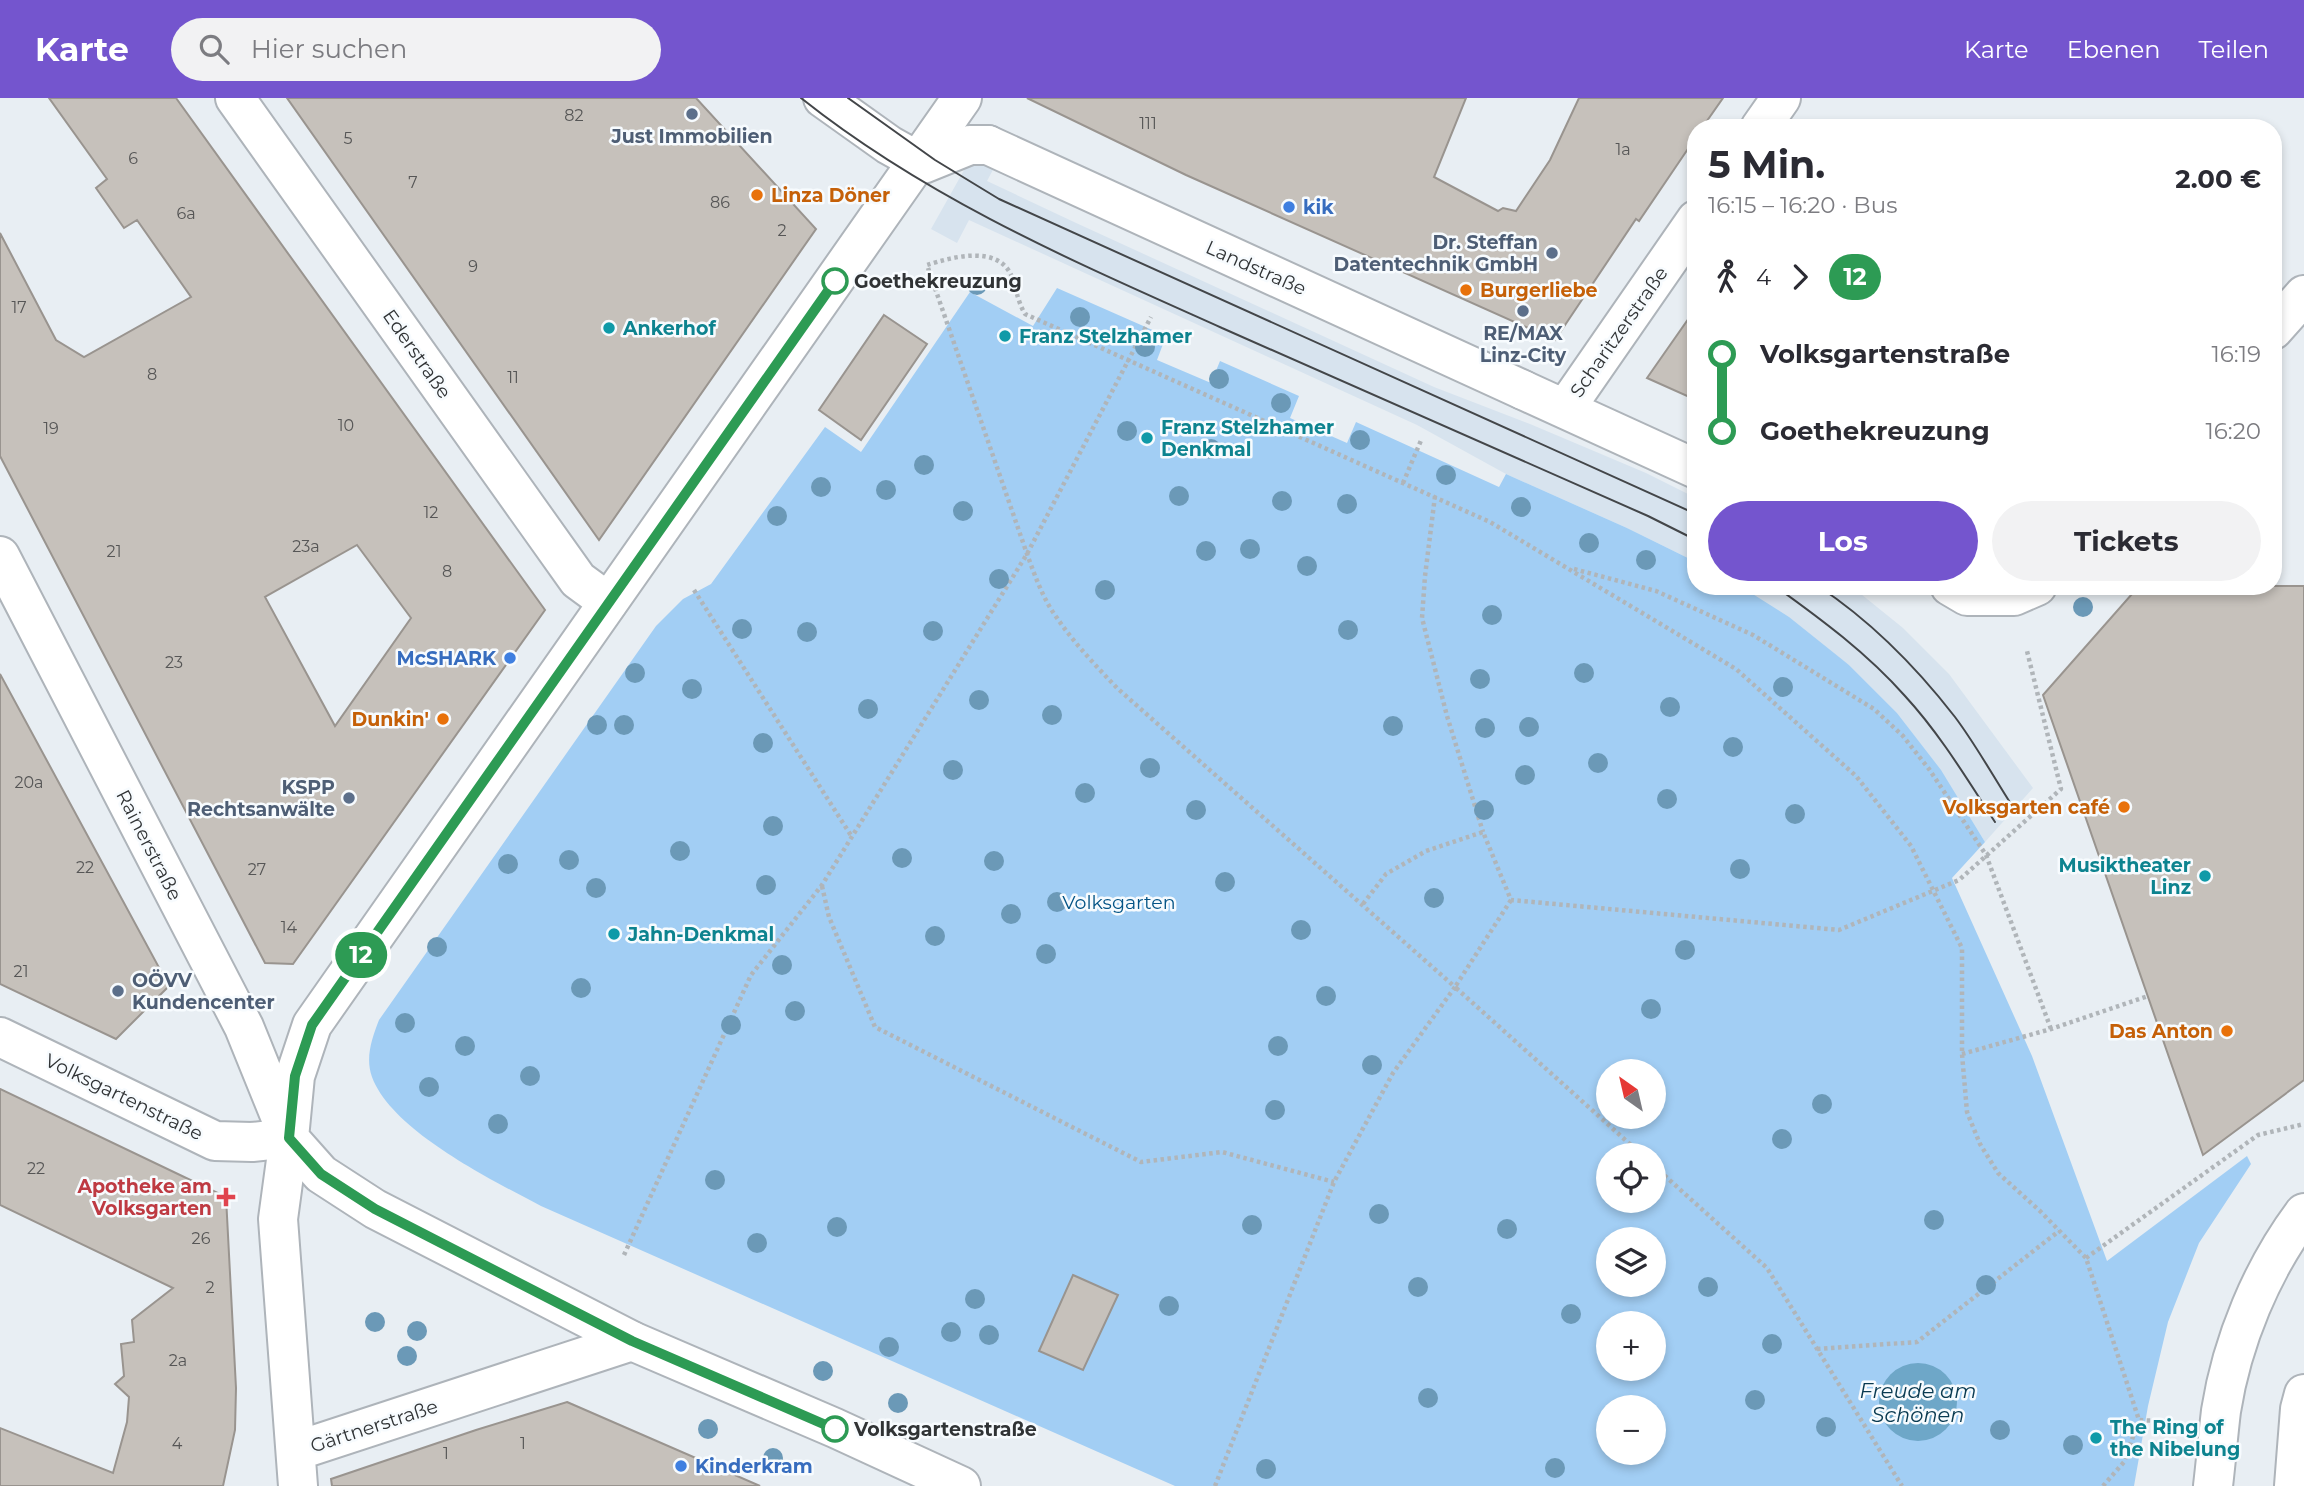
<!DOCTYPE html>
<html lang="de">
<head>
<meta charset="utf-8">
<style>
  :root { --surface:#fff; --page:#f2f2f3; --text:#2b2b33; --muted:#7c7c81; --accent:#7455ce }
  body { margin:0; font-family:Montserrat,sans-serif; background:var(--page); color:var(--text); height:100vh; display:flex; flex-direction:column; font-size:26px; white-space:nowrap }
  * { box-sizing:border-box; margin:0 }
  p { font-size:23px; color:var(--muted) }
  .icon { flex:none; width:38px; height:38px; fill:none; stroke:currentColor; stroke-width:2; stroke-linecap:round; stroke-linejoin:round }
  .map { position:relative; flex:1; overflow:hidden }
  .panel { position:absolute; left:1687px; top:21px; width:595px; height:476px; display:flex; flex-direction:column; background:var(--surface); border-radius:28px; box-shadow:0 4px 10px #0003 }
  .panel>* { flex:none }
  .badge { padding:0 14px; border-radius:23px; font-size:24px; line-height:46px }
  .needle { width:46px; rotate:326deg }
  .fabs { position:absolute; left:1596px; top:961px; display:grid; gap:14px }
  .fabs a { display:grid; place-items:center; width:70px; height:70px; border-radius:50%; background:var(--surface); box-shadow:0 4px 10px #0003; font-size:35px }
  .map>.badge { position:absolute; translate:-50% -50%; box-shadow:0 0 0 4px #fff }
  .legs { display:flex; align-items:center; gap:10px; height:77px; padding:0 21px; font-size:23px }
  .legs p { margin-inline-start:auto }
  .headline { display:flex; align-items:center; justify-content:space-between; height:119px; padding:0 21px }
  h1 { font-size:38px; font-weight:700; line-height:52px }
  .primary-button { display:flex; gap:14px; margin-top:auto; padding:14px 21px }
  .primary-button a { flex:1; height:80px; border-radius:42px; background:var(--accent); color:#fff; font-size:28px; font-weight:700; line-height:80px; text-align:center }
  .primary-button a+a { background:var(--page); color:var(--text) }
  ul { padding:0 21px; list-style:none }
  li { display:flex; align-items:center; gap:24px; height:77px; font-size:26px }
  li i { display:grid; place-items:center; width:10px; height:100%; margin:0 9px; background:currentColor }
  li i::after { content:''; width:18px; height:18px; margin:-9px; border:5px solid; border-radius:50%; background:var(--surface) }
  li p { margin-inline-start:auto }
  li:first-child i { background:linear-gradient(#0000 50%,currentColor 0) }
  li:last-child i { background:linear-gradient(currentColor 50%,#0000 0) }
  header { display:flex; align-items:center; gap:42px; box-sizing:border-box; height:98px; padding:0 35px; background:var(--accent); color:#fff }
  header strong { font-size:33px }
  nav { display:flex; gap:38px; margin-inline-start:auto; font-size:24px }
  .search { width:490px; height:63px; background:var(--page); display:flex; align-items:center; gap:18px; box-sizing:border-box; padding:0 24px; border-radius:38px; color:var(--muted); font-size:26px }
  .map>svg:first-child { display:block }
</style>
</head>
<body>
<header>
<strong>Karte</strong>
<div class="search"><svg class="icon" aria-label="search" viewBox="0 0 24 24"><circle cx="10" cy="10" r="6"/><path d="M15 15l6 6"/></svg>Hier suchen</div>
<nav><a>Karte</a><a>Ebenen</a><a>Teilen</a></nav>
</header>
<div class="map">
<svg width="2304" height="1388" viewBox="0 0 2304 1388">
  <rect width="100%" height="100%" fill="#e8eef3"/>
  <path fill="#d7e3ee" d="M972,58L995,68L987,83L1074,124L1434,289L1530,326L1646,375L1696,400V464L1627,430L1506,376L1417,327L969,122L957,145L931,131Z
    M1740,488H1851L1903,530L1949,576L2033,690L1985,744L1941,673L1897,615L1849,567Z"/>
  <path fill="#a2cef4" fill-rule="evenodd" d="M1057,190L1166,238L1157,262L1211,285L1220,263L1299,298L1290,320L1347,345L1356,324L1499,389L1506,376L1627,430L1696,464V488H1740L1789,519L1849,567L1897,615L1941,672L1985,744L1952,780L2032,958L2107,1163L2247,1058L2251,1066L2199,1145L2168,1224L2148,1308L2134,1388H1175L541,1108C492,1082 392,1033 372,979C365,960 372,940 379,922L656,528L683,501L711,486L825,329L861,354L970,194L1033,228ZM1608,973H1654V1018H1608ZM1608,1057H1654V1102H1608ZM1608,1141H1654V1186H1608ZM1608,1225H1654V1270H1608ZM1608,1309H1654V1354H1608Z"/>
  <path fill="#6ea7c8" d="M1879 1304a39 39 0 1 1 78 0a39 39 0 1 1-78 0Z"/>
  <path fill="#c6c1bb" stroke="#99948f" stroke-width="2" fill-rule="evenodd" d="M49,0H176L545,512L293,866L265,865L0,358V135L56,242L84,259L191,199L137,122L124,130L96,90L107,81ZM357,447L411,520L335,628L265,499Z
    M287,0H696L816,131L599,442Z
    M1027,0H1466L1434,79L1498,113L1503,110L1516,113L1550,62L1579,0H1723L1702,30H1696V39L1639,123L1636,121L1555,242L1186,77Z
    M1696,210V302L1647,280Z
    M884,217L927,246L861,342L819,312Z
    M2139,488H2304V982L2203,1057L2043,597Z
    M0,576L169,888L116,941L0,886Z
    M0,991L226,1099L236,1290L235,1332L223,1388H0V1330L113,1375L127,1324L129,1299L115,1286L124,1278L121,1246L134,1244L132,1222L173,1190L0,1107Z
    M1073,1177L1118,1197L1083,1272L1039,1253Z
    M567,1304L760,1388H332L331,1381L476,1332Z"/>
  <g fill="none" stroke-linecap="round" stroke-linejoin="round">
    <defs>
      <path id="pedestrian" d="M988,47L1523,292"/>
      <path id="minor" d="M235,0L578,482L608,504
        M823,0L889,47L923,66L970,47H988
        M1760,30L1781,0
        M2273,232L2304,197
        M1523,292L1696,371
        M1565,311L1696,122
        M0,458L244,929L289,1040L278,1121L298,1388
        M1950,488L1967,498H2014L2037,488
        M296,1353L632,1243"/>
      <path id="tertiary" d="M0,939L215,1043L252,1044L289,1040
        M289,1040L295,978L312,927L962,0
        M289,1040L321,1076L375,1111L632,1243L835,1330L961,1388"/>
      <path id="secondary" d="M2213,1388C2216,1363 2218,1338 2221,1313C2232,1243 2262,1171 2304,1115
        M2294,1388L2300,1311L2304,1296"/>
    </defs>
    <use href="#pedestrian" stroke="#aeb4ba" stroke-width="42"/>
    <use href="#minor" stroke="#aeb4ba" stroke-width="42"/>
    <use href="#tertiary" stroke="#aeb4ba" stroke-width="42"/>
    <use href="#secondary" stroke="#aeb4ba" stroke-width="42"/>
    <path stroke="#b0b5b9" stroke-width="4.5" stroke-dasharray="3.5 3.5" stroke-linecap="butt" d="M1403,385L1422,340
      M1435,398L1425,478L1422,520L1447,618L1483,734
      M1574,471L1656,493L1753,537L1874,611L1903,638L1929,671L1986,757L2051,931
      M694,492L852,739
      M822,788L829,819L875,929L1141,1064L1222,1054L1334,1084
      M1511,802L1455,889L1642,1057
      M1363,806L1386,776L1426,753L1483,734L1511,802L1839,832L1959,782L2061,691L2027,553
      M1962,956L2051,931L2148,898
      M1654,1068L1767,1170L1902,1388
      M624,1157L751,877L822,787L1027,456L1151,219
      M2086,1160L2258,1037L2304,1026
      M1817,1251L1917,1244L2059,1133
      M1215,1388L1334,1084L1393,975L1455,889L1117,590C1096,568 1074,545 1057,520C1043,501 1035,478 1027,456L927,167C952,159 999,146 1012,179C1016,191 1018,204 1025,216L1490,424L1736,571L1856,678L1911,748L1962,850V956L1967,1014L1980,1046L1998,1075L2040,1113L2086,1160L2139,1322L2158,1323
      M2103,1388L2124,1364L2139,1322"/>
    <use href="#pedestrian" stroke="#fff" stroke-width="38"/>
    <use href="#minor" stroke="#fff" stroke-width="38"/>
    <use href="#tertiary" stroke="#fff" stroke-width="38"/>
    <use href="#secondary" stroke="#fff" stroke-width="38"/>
    <path stroke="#434649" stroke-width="2" d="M801,0C929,102 1075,164 1222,230C1364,293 1506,356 1648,418L1696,442
      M848,0L935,62L999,101L1696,416
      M1775,488C1821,521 1867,555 1905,598C1940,636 1967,681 1995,724
      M1818,488C1871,523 1917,570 1955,619C1976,647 1993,678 2011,706"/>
  </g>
  <g fill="#6b99b7">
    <circle cx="977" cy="187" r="10"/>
    <circle cx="1080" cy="219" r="10"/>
    <circle cx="1145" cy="249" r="10"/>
    <circle cx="1219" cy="281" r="10"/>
    <circle cx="1281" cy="305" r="10"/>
    <circle cx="1127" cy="333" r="10"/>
    <circle cx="1360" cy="342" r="10"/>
    <circle cx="1211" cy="351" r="10"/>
    <circle cx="924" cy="367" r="10"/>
    <circle cx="1446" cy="377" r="10"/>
    <circle cx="821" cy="389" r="10"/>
    <circle cx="886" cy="392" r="10"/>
    <circle cx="1179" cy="398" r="10"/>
    <circle cx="1282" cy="403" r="10"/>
    <circle cx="1347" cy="406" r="10"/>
    <circle cx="1521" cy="409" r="10"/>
    <circle cx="963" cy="413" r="10"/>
    <circle cx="777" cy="418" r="10"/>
    <circle cx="1589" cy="445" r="10"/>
    <circle cx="1250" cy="451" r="10"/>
    <circle cx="1206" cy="453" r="10"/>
    <circle cx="1646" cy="462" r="10"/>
    <circle cx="1307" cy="468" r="10"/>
    <circle cx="999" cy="481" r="10"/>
    <circle cx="1105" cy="492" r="10"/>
    <circle cx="2083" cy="509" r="10"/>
    <circle cx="1492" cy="517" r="10"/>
    <circle cx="742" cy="531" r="10"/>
    <circle cx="1348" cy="532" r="10"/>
    <circle cx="933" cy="533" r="10"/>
    <circle cx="807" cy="534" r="10"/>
    <circle cx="635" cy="575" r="10"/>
    <circle cx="1584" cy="575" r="10"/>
    <circle cx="1480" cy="581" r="10"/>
    <circle cx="1783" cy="589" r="10"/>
    <circle cx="692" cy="591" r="10"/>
    <circle cx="979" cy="602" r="10"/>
    <circle cx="1670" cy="609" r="10"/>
    <circle cx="868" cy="611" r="10"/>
    <circle cx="1052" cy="617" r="10"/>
    <circle cx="597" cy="627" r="10"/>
    <circle cx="624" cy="627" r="10"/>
    <circle cx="1393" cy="628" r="10"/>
    <circle cx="1529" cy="629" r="10"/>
    <circle cx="1485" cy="630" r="10"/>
    <circle cx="763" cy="645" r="10"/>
    <circle cx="1733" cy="649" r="10"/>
    <circle cx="1598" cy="665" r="10"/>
    <circle cx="1150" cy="670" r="10"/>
    <circle cx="953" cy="672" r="10"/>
    <circle cx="1525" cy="677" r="10"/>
    <circle cx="1085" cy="695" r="10"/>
    <circle cx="1667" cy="701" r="10"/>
    <circle cx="1196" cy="712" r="10"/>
    <circle cx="1484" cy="712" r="10"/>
    <circle cx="1795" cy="716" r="10"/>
    <circle cx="773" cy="728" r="10"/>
    <circle cx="680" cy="753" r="10"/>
    <circle cx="902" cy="760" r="10"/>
    <circle cx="569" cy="762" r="10"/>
    <circle cx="994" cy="763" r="10"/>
    <circle cx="508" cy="766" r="10"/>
    <circle cx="1740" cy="771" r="10"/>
    <circle cx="1225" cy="784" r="10"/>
    <circle cx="766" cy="787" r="10"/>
    <circle cx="596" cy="790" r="10"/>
    <circle cx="1434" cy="800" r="10"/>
    <circle cx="1057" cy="804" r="10"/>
    <circle cx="1011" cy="816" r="10"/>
    <circle cx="1301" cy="832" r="10"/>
    <circle cx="935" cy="838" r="10"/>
    <circle cx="437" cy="849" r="10"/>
    <circle cx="1685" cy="852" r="10"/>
    <circle cx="1046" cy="856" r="10"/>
    <circle cx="782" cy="867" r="10"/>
    <circle cx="581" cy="890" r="10"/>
    <circle cx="1326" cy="898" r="10"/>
    <circle cx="1651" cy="911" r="10"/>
    <circle cx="795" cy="913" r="10"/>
    <circle cx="405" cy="925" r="10"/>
    <circle cx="731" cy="927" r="10"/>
    <circle cx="465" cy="948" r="10"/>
    <circle cx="1278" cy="948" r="10"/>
    <circle cx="1372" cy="967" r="10"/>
    <circle cx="530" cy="978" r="10"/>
    <circle cx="429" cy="989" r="10"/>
    <circle cx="1822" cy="1006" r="10"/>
    <circle cx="1275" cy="1012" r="10"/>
    <circle cx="498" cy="1026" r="10"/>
    <circle cx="1782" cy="1041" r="10"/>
    <circle cx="715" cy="1082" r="10"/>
    <circle cx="1379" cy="1116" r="10"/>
    <circle cx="1934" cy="1122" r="10"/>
    <circle cx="1252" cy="1127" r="10"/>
    <circle cx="837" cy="1129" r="10"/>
    <circle cx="1507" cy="1131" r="10"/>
    <circle cx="757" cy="1145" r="10"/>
    <circle cx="1986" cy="1187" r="10"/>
    <circle cx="1418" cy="1189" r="10"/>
    <circle cx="1708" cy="1189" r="10"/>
    <circle cx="975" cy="1201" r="10"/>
    <circle cx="1169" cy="1208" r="10"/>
    <circle cx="1571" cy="1216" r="10"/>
    <circle cx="375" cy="1224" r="10"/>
    <circle cx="417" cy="1233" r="10"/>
    <circle cx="951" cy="1234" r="10"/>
    <circle cx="989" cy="1237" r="10"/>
    <circle cx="1772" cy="1246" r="10"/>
    <circle cx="889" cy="1249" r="10"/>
    <circle cx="407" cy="1258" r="10"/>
    <circle cx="823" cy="1273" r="10"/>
    <circle cx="1428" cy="1300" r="10"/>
    <circle cx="1755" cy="1302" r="10"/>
    <circle cx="898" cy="1305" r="10"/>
    <circle cx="1826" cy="1329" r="10"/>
    <circle cx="708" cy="1331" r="10"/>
    <circle cx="2000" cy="1332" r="10"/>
    <circle cx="2073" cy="1347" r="10"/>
    <circle cx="773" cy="1360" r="10"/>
    <circle cx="1555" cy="1370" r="10"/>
    <circle cx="1266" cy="1371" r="10"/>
  </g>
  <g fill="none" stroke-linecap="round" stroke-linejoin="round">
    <defs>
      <path id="line-1" d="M835,1331L632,1243L375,1111L321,1076L289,1040L295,978L312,927L835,183"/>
    </defs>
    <use href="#line-1" stroke="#fff" stroke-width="16"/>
    <use href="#line-1" stroke="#2d9b54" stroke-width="10"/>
  </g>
  <g fill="#5c6f8a" stroke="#f7fbfe" stroke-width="2.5">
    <circle cx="692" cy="16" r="7"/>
    <circle cx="1552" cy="155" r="7"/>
    <circle cx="1523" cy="213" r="7"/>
    <circle cx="349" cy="700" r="7"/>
    <circle cx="118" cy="893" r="7"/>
  </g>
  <g fill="#e8710a" stroke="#f7fbfe" stroke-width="2.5">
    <circle cx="757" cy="97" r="7"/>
    <circle cx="1466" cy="192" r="7"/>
    <circle cx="443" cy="621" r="7"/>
    <circle cx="2124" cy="709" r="7"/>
    <circle cx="2227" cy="933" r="7"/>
  </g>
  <g fill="#3f7fe0" stroke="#f7fbfe" stroke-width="2.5">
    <circle cx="1289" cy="109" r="7"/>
    <circle cx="510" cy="560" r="7"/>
    <circle cx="681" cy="1368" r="7"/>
  </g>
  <g fill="#fff" stroke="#2d9b54" stroke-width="3.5">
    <circle cx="835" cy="183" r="12"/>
    <circle cx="835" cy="1331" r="12"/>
  </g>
  <g fill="#0f9aa8" stroke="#f7fbfe" stroke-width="2.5">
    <circle cx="609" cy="230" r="7"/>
    <circle cx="1005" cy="238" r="7"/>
    <circle cx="1147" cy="340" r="7"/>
    <circle cx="2205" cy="778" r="7"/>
    <circle cx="614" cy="836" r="7"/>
    <circle cx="2096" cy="1340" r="7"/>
  </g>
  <path fill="#e0444e" stroke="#f7fbfe" stroke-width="2.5" d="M222.5 1088.5h7v7h7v7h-7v7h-7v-7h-7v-7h7z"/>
  <g text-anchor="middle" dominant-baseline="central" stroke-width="5" stroke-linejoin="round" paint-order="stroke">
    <g font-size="16" fill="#565656">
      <text x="574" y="17">82</text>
      <text x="1148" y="25">111</text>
      <text x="348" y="40">5</text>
      <text x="1623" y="51">1a</text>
      <text x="133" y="60">6</text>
      <text x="413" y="84">7</text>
      <text x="720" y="104">86</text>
      <text x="186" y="115">6a</text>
      <text x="782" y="132">2</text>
      <text x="473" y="168">9</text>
      <text x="19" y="209">17</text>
      <text x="152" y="276">8</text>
      <text x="513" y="279">11</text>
      <text x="346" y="327">10</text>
      <text x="51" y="330">19</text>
      <text x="431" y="414">12</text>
      <text x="306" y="448">23a</text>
      <text x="114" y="453">21</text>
      <text x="447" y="473">8</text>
      <text x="174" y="564">23</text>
      <text x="29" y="684">20a</text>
      <text x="85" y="769">22</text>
      <text x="257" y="771">27</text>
      <text x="289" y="829">14</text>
      <text x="21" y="873">21</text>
      <text x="36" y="1070">22</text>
      <text x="201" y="1140">26</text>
      <text x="210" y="1189">2</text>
      <text x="178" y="1262">2a</text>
      <text x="177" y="1345">4</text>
      <text x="523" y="1345">1</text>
      <text x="446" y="1355">1</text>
    </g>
    <g font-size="19" font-weight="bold" fill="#4e5e75" stroke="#f7fbfe">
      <text x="692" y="38">Just Immobilien</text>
      <text x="1538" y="144" text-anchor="end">Dr. Steffan<tspan x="1538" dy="22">Datentechnik GmbH</tspan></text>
      <text x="1523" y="235">RE/MAX<tspan x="1523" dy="22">Linz-City</tspan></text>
      <text x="335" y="689" text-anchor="end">KSPP<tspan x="335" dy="22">Rechtsanwälte</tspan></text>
      <text x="132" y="882" text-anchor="start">OÖVV<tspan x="132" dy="22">Kundencenter</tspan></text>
    </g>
    <g font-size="19" font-weight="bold" fill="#c56008" stroke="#f7fbfe" text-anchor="end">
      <text x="771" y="97" text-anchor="start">Linza Döner</text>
      <text x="1480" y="192" text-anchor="start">Burgerliebe</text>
      <text x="429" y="621">Dunkin'</text>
      <text x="2110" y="709">Volksgarten café</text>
      <text x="2213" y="933">Das Anton</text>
    </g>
    <g font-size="19" font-weight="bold" fill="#366cbe" stroke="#f7fbfe" text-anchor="start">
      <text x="1303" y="109">kik</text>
      <text x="496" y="560" text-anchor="end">McSHARK</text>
      <text x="695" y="1368">Kinderkram</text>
    </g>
    <g font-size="19" fill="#303335" stroke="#f7fbfe">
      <text transform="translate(1256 170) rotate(24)">Landstraße</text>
      <text transform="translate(1619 234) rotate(-55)">Scharitzerstraße</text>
      <text transform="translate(417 256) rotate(55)">Ederstraße</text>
      <text transform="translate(149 747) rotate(63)">Rainerstraße</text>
      <text transform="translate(124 999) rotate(26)">Volksgartenstraße</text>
      <text transform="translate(374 1328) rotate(-18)">Gärtnerstraße</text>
    </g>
    <g font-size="19" font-weight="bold" fill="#303335" stroke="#f7fbfe" text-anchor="start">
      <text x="854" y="183">Goethekreuzung</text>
      <text x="854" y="1331">Volksgartenstraße</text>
    </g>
    <g font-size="19" font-weight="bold" fill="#0d838f" stroke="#f7fbfe" text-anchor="start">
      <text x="623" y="230">Ankerhof</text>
      <text x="1019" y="238">Franz Stelzhamer</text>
      <text x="1161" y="329">Franz Stelzhamer<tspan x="1161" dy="22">Denkmal</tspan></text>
      <text x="2191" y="767" text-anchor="end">Musiktheater<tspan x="2191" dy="22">Linz</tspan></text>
      <text x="628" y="836">Jahn-Denkmal</text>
      <text x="2110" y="1329">The Ring of<tspan x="2110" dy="22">the Nibelung</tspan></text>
    </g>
    <g font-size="19" fill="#045486" stroke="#f7fbfe">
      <text x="1119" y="804">Volksgarten</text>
    </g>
    <g font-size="19" font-weight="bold" fill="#be3a42" stroke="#f7fbfe" text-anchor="end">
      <text x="212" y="1088">Apotheke am<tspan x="212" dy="22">Volksgarten</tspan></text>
    </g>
    <g font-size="21" font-style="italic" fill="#093a51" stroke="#f7fbfe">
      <text x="1918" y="1292">Freude am<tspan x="1918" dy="24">Schönen</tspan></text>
    </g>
  </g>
</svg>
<div class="fabs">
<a><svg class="needle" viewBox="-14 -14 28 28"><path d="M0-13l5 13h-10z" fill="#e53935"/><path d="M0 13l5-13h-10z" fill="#7c7c81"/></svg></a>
<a><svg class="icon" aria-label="locate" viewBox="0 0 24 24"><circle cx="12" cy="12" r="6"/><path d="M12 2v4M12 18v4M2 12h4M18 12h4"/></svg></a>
<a><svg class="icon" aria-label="layers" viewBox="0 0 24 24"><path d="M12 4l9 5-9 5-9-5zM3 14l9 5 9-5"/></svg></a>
<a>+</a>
<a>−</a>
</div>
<b class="badge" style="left:361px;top:857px;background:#2d9b54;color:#fff">12</b>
<section class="panel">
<div class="headline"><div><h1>5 Min.</h1><p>16:15 – 16:20 · Bus</p></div><b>2.00 €</b></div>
<div class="legs"><svg class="icon" aria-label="walk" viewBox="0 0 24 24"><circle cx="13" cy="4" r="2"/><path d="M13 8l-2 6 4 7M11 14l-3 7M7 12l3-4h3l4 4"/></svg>4<svg class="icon" aria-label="forward" viewBox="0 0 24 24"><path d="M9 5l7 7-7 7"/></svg><b class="badge" style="background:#2d9b54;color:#fff">12</b></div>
<ul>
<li><i style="color:#2d9b54"></i><b>Volksgartenstraße</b><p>16:19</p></li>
<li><i style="color:#2d9b54"></i><b>Goethekreuzung</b><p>16:20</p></li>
</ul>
<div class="primary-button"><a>Los</a><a>Tickets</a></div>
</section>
</div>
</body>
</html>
